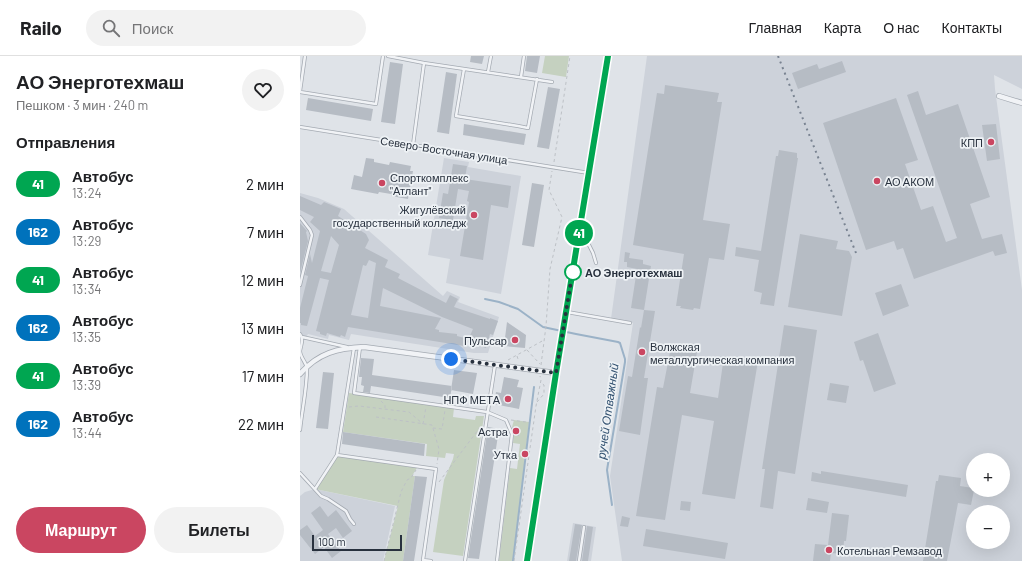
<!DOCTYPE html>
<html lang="ru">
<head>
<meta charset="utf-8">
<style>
  :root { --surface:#fff; --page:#f2f2f2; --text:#202124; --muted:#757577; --line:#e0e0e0; --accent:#ca4661 }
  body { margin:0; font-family:Barlow,sans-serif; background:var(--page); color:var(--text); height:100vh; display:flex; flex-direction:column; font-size:15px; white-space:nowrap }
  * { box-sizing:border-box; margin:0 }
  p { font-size:13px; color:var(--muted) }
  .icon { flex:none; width:22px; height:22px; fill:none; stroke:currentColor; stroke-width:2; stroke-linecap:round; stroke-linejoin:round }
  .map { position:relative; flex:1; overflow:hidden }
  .sheet { display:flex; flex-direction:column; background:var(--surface); width:300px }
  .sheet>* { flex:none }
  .badge { padding:0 8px; border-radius:13px; font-size:14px; line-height:26px }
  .buttons { position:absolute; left:666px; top:397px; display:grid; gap:8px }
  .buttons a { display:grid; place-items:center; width:44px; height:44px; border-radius:50%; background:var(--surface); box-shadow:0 4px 16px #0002; font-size:20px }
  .scale { position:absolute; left:12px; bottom:10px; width:90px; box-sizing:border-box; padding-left:4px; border:2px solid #28313e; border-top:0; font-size:11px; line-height:14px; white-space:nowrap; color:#28313e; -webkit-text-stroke:3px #eef2f5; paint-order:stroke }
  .you { position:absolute; width:20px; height:20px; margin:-10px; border:3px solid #fff; border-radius:50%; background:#1a73e8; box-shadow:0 0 0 6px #1a73e833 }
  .map>.badge { position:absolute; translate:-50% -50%; box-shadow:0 0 0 2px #fff }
  h2 { padding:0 16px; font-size:15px; line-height:36px }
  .round { display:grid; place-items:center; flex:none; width:42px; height:42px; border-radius:21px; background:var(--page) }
  .summary { display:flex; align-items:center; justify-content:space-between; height:68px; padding:0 16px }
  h1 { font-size:19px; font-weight:600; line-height:30px }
  .cta { display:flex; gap:8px; margin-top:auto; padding:8px 16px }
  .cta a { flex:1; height:46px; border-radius:24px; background:var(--accent); color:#fff; font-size:16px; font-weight:600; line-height:46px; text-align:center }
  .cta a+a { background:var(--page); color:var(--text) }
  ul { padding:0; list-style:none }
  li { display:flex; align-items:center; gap:12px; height:48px; padding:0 16px }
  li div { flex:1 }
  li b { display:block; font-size:15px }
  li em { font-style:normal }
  li .badge { min-width:44px; font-weight:700; text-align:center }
  header { display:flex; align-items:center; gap:24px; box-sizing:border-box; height:56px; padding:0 20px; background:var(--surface); border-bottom:1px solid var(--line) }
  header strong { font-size:19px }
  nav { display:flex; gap:22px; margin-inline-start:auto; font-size:14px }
  .search { width:280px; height:36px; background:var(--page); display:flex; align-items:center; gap:10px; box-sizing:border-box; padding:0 14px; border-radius:22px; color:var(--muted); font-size:15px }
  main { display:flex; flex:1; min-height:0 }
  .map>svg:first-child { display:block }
</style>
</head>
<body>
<header>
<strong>Railo</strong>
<div class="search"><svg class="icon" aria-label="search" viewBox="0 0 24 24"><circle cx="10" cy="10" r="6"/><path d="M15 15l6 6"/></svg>Поиск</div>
<nav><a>Главная</a><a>Карта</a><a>О нас</a><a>Контакты</a></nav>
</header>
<main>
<section class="sheet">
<div class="summary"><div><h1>АО Энерготехмаш</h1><p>Пешком · 3 мин · 240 m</p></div><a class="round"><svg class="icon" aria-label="heart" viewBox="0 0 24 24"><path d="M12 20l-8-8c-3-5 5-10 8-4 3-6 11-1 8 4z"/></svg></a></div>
<h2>Отправления</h2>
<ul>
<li><span class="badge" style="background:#00a651;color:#fff">41</span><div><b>Автобус</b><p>13:24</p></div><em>2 мин</em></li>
<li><span class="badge" style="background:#0072bc;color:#fff">162</span><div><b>Автобус</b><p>13:29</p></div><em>7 мин</em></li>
<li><span class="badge" style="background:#00a651;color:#fff">41</span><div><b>Автобус</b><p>13:34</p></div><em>12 мин</em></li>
<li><span class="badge" style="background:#0072bc;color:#fff">162</span><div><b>Автобус</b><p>13:35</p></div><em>13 мин</em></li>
<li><span class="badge" style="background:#00a651;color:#fff">41</span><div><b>Автобус</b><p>13:39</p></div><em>17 мин</em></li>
<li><span class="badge" style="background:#0072bc;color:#fff">162</span><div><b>Автобус</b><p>13:44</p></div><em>22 мин</em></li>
</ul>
<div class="cta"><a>Маршрут</a><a>Билеты</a></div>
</section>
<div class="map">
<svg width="722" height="505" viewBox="0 0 722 505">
  <rect width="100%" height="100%" fill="#dfe3e8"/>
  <path fill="#cdd2da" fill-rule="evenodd" d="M347,0H722V33L694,19L695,33L722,234V505H322L310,420L333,267L311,263ZM673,404H703V434H673ZM673,456H703V486H673Z
    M144,102L169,106L168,111L221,120L201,238L146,227L150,203L128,199Z
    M0,137L18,142L44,153L143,240L147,235L160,241L158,246L199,261L188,297H174L51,278L49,284L29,279L28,283L8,278L0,291Z
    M15,433L95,450L83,505H0V440L5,436Z
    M273,467L296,471L291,505H267Z"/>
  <path fill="#c5d1c0" d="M245,0H269L266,21L242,17Z
    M49,337L154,352L153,361L175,364L176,360H184L163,500L133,496L144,424L153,403L154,398L146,397L145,402L126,400L127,388L43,376Z
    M214,364L229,366L213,505H199L210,412L217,413L220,388L213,387L214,379L219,380L220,372L212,371Z
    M37,399L118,410L112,420H115L103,505H84L98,450L15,433Z"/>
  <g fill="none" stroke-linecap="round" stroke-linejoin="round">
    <path stroke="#9bb2c7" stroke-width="2" d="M185,243L199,246L218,253L243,271L276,278L318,286L320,287L325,303V306L307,414L312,449
      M213,505L234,331"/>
  </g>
  <path fill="#b6bcc4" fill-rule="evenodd" d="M171,0H184L182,8L170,6Z
    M227,0H240L237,17L225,15Z
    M542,5L546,16L498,33L492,17L517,8L519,13Z
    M90,6L103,8L95,68L81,66Z
    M146,16L157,18L149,78L137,76Z
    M365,29L419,37L417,46H422L403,164L430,168L424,204L409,202L400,253L394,252L393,254L380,252L381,250H376L384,198L333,189L357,37L364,38Z
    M248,31L260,33L249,93L237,91Z
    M618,35L626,59L658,48L690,141L670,148L682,183L702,178L707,197L695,200L693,195L614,223L603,192L597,194L594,185L566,194L523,67L596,42L618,104L605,108L621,154L633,150L646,186L657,182L607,39Z
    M8,42L73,53L71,65L6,54Z
    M164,68L226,78L224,89L163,79Z
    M696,68L700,103L687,105L682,69Z
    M479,94L497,97V102H498L474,250L460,248L462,237L454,235L459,204L435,200L436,191L461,195L476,100H478Z
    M66,102L74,103V106L89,109L90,106L111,110L110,115H113L108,143L91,140V138L79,136L78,138L51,133L54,119L62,121Z
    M153,108L167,110L165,123L211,130L208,152L191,149L183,204L160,200L169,146L167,145L169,135L158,133L153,164L139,162L143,137L148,138Z
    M232,127L244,129L234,191L222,189Z
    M0,140L21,149L24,146L41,153L38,160L66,178L69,184L65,192L88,204L85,211L100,218L98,222L146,247L150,239L158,243L154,251L190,263V262L198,265L193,279L190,278L186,292L167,286L173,273L142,261L83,232L80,250L141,262L135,273L139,274V276L157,278V280L165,282L164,290L48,271L45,281L41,279L40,281L27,277L26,280L20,278V276L16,275L29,224L20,222L7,270L1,269V267H0V252L8,220L5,219L10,198L12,207L20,175L10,166L14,161L0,154ZM31,180L39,189L31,217L21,215ZM69,204L76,207L68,262L51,259L63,209L66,210Z
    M0,167L7,175L6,176L8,185L0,217Z
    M500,178L538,185L536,193L549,195L552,201L542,260L488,251Z
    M325,196L330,197L329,202L343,204V208L351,210L344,254L331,252L337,213L327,211V206H324Z
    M601,228L609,250L583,260L575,237Z
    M344,254L355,255L344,322H348L340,379L319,375L328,320L332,321L340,271L341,272Z
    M207,266L226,279L225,292L204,290Z
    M484,269L517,274L495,418L478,415L473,453L460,451L465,413H462Z
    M578,277L596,328L574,336L563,304L560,305L554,286Z
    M371,291L397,296L390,337L418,342L424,300L458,305L435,443L402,438L414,365L382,359L365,464L336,460L357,331L363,332Z
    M61,302L74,303L72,319L152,330L150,342L71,330L70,337L63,336L64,330L61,329L62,321H59Z
    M154,314L177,317L173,338L151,334Z
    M23,316L34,317L28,373L16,372Z
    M204,321L219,324L217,331L223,332L219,353L194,348L196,336L201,337Z
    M530,327L549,330L546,347L527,344Z
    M188,371L199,373L179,503L168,502Z
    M212,371L220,372L219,380L215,379Z
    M43,376L125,388L124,400L42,388Z
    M521,415L608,429L606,441L511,425L512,416L521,418Z
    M639,419L661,422L660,430L673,432V434H674L671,449L658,447L647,505H623L636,425H638Z
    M115,420L127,421L114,505H103Z
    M508,442L529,446L527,457L506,454Z
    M381,445L391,446L390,455L380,454Z
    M20,450L28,461L36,454L52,475L43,482L36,472L28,478L41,495L32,502L24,491L15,498L0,479V474L7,469L15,480L23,474L11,457Z
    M532,457L549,459L546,485H544L543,498L531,497L530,505H513L515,488L528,489Z
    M322,460L330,462L328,471L320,470Z
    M275,468L282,469L276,505H269Z
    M287,470L293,471L288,505H282Z
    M346,473L428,487L425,503L343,490Z"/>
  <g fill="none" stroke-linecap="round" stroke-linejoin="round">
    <defs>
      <path id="lane" d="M88,0L124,7L252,26
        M164,13L156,60L218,70L228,72L237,23
        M188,16L191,0
        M221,21L224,0
        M0,35L5,0
        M0,36L76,48L83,0
        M0,71L289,117
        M113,89L124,7
        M0,161L10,174L12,179L0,229
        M281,173L293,197L296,207
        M267,256L330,267
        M0,278C4,283 1,289 0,295C0,301 6,306 7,312C7,333 2,354 0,374
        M2,281L47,291
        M60,291L54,337L187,356L206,364L212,378L197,505
        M54,292L37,399L136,413L123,504L131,505
        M0,417L21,440L28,443L46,455L50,463L54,468
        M15,433L37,399
        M165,505L195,309
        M279,505L284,471"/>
      <path id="street" d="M699,40L722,47
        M0,318C18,297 38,292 64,291L256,317
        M227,505L256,317L308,0"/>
    </defs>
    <use href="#lane" stroke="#a4aab2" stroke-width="4"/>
    <use href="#street" stroke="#a4aab2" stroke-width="6"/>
    <path stroke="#bdc1c6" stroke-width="1" stroke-dasharray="3 3" stroke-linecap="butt" d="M254,106L270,0
      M227,294L240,308
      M217,300L218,303
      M208,304L244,284
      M241,309L246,270L250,213L262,161L249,134L252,115
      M81,345L85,349V352
      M237,346L244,338V329L241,327
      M49,351L59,350L109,356L123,368
      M76,361L132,369L139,393L137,408
      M211,364L226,366
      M123,368L126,351
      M133,372L142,373L145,354
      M139,426L181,370
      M84,505L101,436L107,424L111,422L116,414
      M214,505L236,350L241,324L240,320"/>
    <use href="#lane" stroke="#f1f3f6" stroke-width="2.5"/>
    <use href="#street" stroke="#f1f3f6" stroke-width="4.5"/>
    <path stroke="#798391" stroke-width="2" stroke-dasharray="2 4" stroke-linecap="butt" d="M478,0L556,197"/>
  </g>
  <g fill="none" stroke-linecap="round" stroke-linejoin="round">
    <defs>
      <path id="line" d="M227,505L256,317L308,0"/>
    </defs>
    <use href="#line" stroke="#fff" stroke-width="9"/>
    <use href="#line" stroke="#00a651" stroke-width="6"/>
    <path stroke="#28313e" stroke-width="4" stroke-dasharray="0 7.2" d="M151,303L256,317L273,213V216"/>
  </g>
  <g fill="#ca4661" stroke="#eef2f5" stroke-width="1.5">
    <circle cx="691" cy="86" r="4"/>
    <circle cx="577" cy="125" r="4"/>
    <circle cx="82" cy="127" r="4"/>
    <circle cx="174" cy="159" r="4"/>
    <circle cx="215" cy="284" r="4"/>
    <circle cx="342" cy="296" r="4"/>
    <circle cx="208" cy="343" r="4"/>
    <circle cx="216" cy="375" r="4"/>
    <circle cx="225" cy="398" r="4"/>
    <circle cx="529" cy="494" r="4"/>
  </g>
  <circle fill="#fff" stroke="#00a651" stroke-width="2" cx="273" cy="216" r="8"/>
  <g text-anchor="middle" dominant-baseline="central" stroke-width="3.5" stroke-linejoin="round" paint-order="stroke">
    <g font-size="11" fill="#28313e" stroke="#eef2f5" text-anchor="end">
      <text x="683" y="86">КПП</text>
      <text x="90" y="121" text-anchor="start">Спорткомплекс<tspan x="90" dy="13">"Атлант"</tspan></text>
      <text x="585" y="125" text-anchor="start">АО АКОМ</text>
      <text x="166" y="153">Жигулёвский<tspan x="166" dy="13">государственный колледж</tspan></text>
      <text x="207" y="284">Пульсар</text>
      <text x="350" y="290" text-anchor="start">Волжская<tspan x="350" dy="13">металлургическая компания</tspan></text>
      <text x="200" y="343">НПФ МЕТА</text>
      <text x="208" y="375">Астра</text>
      <text x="217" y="398">Утка</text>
      <text x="537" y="494" text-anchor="start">Котельная Ремзавод</text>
    </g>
    <g font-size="11" fill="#28313e" stroke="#eef2f5">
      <text transform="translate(144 94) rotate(9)">Северо-Восточная улица</text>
    </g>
    <g font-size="11" font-weight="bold" fill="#28313e" stroke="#eef2f5" text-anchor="start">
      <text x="285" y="216">АО Энерготехмаш</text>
    </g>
    <g font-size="12" font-style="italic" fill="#335271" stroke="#eef2f5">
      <text transform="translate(307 355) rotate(-82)">ручей Отважный</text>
    </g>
  </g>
</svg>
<div class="buttons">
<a>+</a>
<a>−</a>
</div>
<div class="scale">100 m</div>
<div class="you" style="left:151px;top:303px"></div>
<b class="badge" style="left:279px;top:177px;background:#00a651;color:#fff">41</b>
</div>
</main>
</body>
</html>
